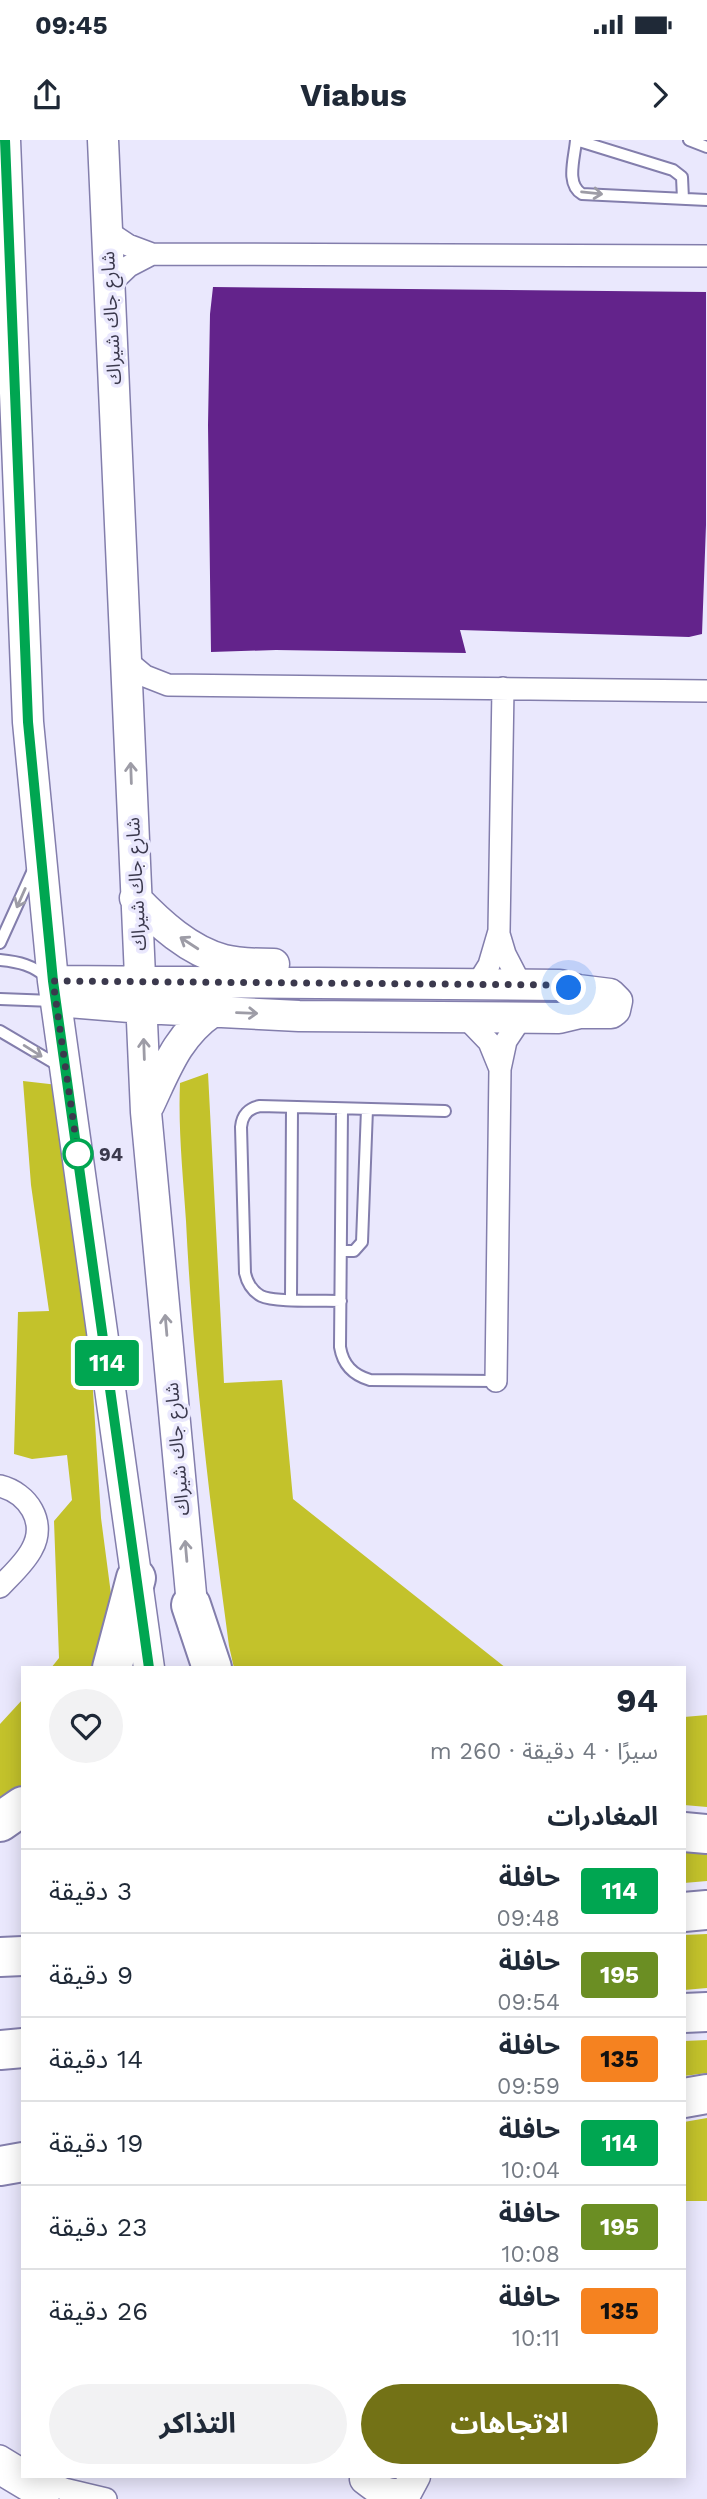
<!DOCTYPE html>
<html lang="ar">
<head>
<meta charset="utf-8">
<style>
  :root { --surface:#fff; --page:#f2f2f3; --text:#1f2937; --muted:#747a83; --line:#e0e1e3; --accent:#737216 }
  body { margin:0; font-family:"Work Sans","Noto Sans Arabic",sans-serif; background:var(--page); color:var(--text); direction:rtl; height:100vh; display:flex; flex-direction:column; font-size:26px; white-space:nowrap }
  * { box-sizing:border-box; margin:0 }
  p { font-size:23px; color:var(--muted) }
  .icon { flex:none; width:38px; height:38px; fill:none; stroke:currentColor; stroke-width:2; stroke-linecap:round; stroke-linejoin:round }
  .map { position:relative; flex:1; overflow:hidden; direction:ltr }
  .sheet { position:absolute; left:21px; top:1526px; width:665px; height:812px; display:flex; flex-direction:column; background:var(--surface); border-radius:0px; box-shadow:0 4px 18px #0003; direction:rtl }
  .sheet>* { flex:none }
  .badge { padding:0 14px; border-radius:5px; font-size:24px; line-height:46px }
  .you { position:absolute; width:35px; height:35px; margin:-18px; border:5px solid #fff; border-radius:50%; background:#1a73e8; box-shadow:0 0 0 10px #1a73e833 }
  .map>.badge { position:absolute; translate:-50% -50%; box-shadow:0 0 0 4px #fff }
  h2 { padding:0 28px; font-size:26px; line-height:63px }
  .round { display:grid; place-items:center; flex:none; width:74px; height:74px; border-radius:37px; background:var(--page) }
  .head { display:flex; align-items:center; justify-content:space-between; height:119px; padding:0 28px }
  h1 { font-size:33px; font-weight:700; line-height:52px }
  .button { display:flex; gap:14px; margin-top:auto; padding:14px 28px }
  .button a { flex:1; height:80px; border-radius:42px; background:var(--accent); color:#fff; font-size:28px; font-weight:700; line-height:80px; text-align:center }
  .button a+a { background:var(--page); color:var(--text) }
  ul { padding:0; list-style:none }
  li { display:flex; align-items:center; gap:21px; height:84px; padding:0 28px; border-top:2px solid var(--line) }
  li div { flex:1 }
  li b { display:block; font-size:26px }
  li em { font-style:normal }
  li .badge { min-width:77px; font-weight:700; text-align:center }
  .status { display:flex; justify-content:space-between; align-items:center; height:49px; padding:0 35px; background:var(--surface); direction:ltr }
  .status svg { height:19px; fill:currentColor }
  header { display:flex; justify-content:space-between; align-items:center; height:91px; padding:0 28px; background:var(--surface); font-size:32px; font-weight:700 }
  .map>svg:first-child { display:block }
</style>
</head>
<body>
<div class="status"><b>09:45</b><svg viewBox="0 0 49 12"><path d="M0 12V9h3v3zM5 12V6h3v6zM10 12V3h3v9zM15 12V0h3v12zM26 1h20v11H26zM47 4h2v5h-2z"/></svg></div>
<header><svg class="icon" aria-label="forward" viewBox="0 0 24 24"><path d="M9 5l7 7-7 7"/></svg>Viabus<svg class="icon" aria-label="share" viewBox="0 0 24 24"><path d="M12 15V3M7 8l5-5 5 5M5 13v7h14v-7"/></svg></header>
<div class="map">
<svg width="707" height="2359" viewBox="0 0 707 2359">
  <rect width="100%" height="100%" fill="#eae8fd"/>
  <path fill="#c3c22b" d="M208,933L224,1243L282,1240L293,1359L506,1528H234L229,1506C210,1365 193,1224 186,1081C183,1035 178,989 180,943Z
    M23,941L58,945L92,1235L101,1378L114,1477L112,1528H51L59,1518L54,1381L72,1360L67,1315L32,1319L14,1314L18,1172L49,1171L31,1045Z
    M23,1559V1651L0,1665V1584Z
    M707,1575V1667L684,1665V1577Z
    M684,1711L707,1712V1741L684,1743Z
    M707,1794V1848L684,1850V1795Z
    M707,1900V1933L684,1936V1901Z
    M707,1978V2061H684V1982Z"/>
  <path fill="#63238b" d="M213,147L706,152V385L702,494L689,497L460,490L466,513L276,510L211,512L208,285L210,174Z"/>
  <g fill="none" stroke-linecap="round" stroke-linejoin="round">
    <defs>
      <path id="lane" d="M576,0C575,17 565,44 582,54L707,60
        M576,0L673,30L682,37L683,59
        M689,0L707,7
        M0,803L34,728
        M0,820C20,822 32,825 48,838
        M0,859L53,861
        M0,891L61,927
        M342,969L340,1207C343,1225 353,1235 370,1240L496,1241
        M341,1111H354L362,1102L367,969
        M291,1159L292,967
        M341,1161C322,1160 276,1163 261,1156C252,1151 247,1142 245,1133L241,987C242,975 249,968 260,966L445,971"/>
      <path id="street" d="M107,91L128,105L152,114L707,116
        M110,144L129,126L152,114
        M127,521L145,536L168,545L707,551
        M499,794L505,814L521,845
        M477,844L489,825L499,791L503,548
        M464,876L489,902L500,929
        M496,1241L500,929L506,901L522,877
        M0,1346C28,1353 47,1382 32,1409C25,1423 11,1435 0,1447
        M0,2316L23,2330
        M0,2334L30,2352L48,2359
        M34,2336L64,2349L106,2359"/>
      <path id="secondary" d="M5,0L28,582L53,841L149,1528
        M103,0L146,972L194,1486
        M135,758C159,783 189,811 224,820C240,824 257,824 274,824
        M53,841L560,845L578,850L610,854L617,861L615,870L611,873H580L559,878L299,876L142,868L56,861
        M149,965C166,929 178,895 212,872
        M365,2339C379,2350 390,2359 407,2351L415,2336"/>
      <path id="highway" d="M191,1465L212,1528
        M112,1528L136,1438
        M0,1682L23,1666
        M684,1692L707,1694
        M684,1772L707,1770
        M0,1817L23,1816
        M684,1873L707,1872
        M0,1910L23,1908
        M684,1958L707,1954
        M0,2026L23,2022"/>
    </defs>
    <use href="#lane" stroke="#837eac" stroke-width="14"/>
    <use href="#street" stroke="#837eac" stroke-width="24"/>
    <use href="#secondary" stroke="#837eac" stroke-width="33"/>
    <use href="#highway" stroke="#837eac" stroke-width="42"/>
    <use href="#lane" stroke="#fff" stroke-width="10"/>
    <use href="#street" stroke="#fff" stroke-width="21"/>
    <use href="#secondary" stroke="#fff" stroke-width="30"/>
    <use href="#highway" stroke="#fff" stroke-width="38"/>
  </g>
  <defs><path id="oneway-shaft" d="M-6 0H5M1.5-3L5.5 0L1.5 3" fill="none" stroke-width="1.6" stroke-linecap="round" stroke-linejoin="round" transform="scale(1.75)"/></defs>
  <g stroke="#9d9ca6">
    <use href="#oneway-shaft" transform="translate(592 53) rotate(6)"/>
    <use href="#oneway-shaft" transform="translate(131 633) rotate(-92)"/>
    <use href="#oneway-shaft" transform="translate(21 758) rotate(114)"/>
    <use href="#oneway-shaft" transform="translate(189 803) rotate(-147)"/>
    <use href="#oneway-shaft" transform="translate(247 873) rotate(2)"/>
    <use href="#oneway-shaft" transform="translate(144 909) rotate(-92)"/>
    <use href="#oneway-shaft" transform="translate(33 911) rotate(32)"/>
    <use href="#oneway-shaft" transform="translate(166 1185) rotate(-95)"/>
    <use href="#oneway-shaft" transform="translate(186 1411) rotate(-95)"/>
  </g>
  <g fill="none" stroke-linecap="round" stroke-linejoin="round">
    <defs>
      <path id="line" d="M5,0L28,582L53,841L149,1528"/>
    </defs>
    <use href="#line" stroke="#fff" stroke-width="16"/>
    <use href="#line" stroke="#00a651" stroke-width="10"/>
    <path stroke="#3b394d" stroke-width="7" stroke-dasharray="0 12.6" d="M78,1014L53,841L560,845L569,848"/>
  </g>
  <circle fill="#fff" stroke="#00a651" stroke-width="3.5" cx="78" cy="1014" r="14"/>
  <g text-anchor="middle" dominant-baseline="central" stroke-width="7" stroke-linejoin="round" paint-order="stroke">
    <g font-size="19" fill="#3b394d" stroke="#eae8fd">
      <text transform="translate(111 178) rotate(-93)">شارع جاك شيراك</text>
      <text transform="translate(136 744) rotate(-93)">شارع جاك شيراك</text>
      <text transform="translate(177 1309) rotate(-95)">شارع جاك شيراك</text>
    </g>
    <g font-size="19" font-weight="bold" fill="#3b394d" stroke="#eae8fd" text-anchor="start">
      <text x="99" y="1014">94</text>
    </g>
  </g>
</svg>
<div class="you" style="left:569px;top:848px"></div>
<b class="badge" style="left:107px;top:1223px;background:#00a651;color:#fff">114</b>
<section class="sheet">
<div class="head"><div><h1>94</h1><p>سيرًا · 4 دقيقة · 260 m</p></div><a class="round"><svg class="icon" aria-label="heart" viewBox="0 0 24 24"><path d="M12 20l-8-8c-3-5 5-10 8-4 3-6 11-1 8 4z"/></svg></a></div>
<h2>المغادرات</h2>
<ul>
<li><span class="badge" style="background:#00a651;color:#fff">114</span><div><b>حافلة</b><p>09:48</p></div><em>3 دقيقة</em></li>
<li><span class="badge" style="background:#6b8e23;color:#fff">195</span><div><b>حافلة</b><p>09:54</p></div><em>9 دقيقة</em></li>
<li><span class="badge" style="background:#f58220;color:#111">135</span><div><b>حافلة</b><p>09:59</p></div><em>14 دقيقة</em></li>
<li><span class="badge" style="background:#00a651;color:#fff">114</span><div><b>حافلة</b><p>10:04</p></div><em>19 دقيقة</em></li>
<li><span class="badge" style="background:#6b8e23;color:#fff">195</span><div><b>حافلة</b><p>10:08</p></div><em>23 دقيقة</em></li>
<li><span class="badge" style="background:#f58220;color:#111">135</span><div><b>حافلة</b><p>10:11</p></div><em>26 دقيقة</em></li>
</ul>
<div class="button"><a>الاتجاهات</a><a>التذاكر</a></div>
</section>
</div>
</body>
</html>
